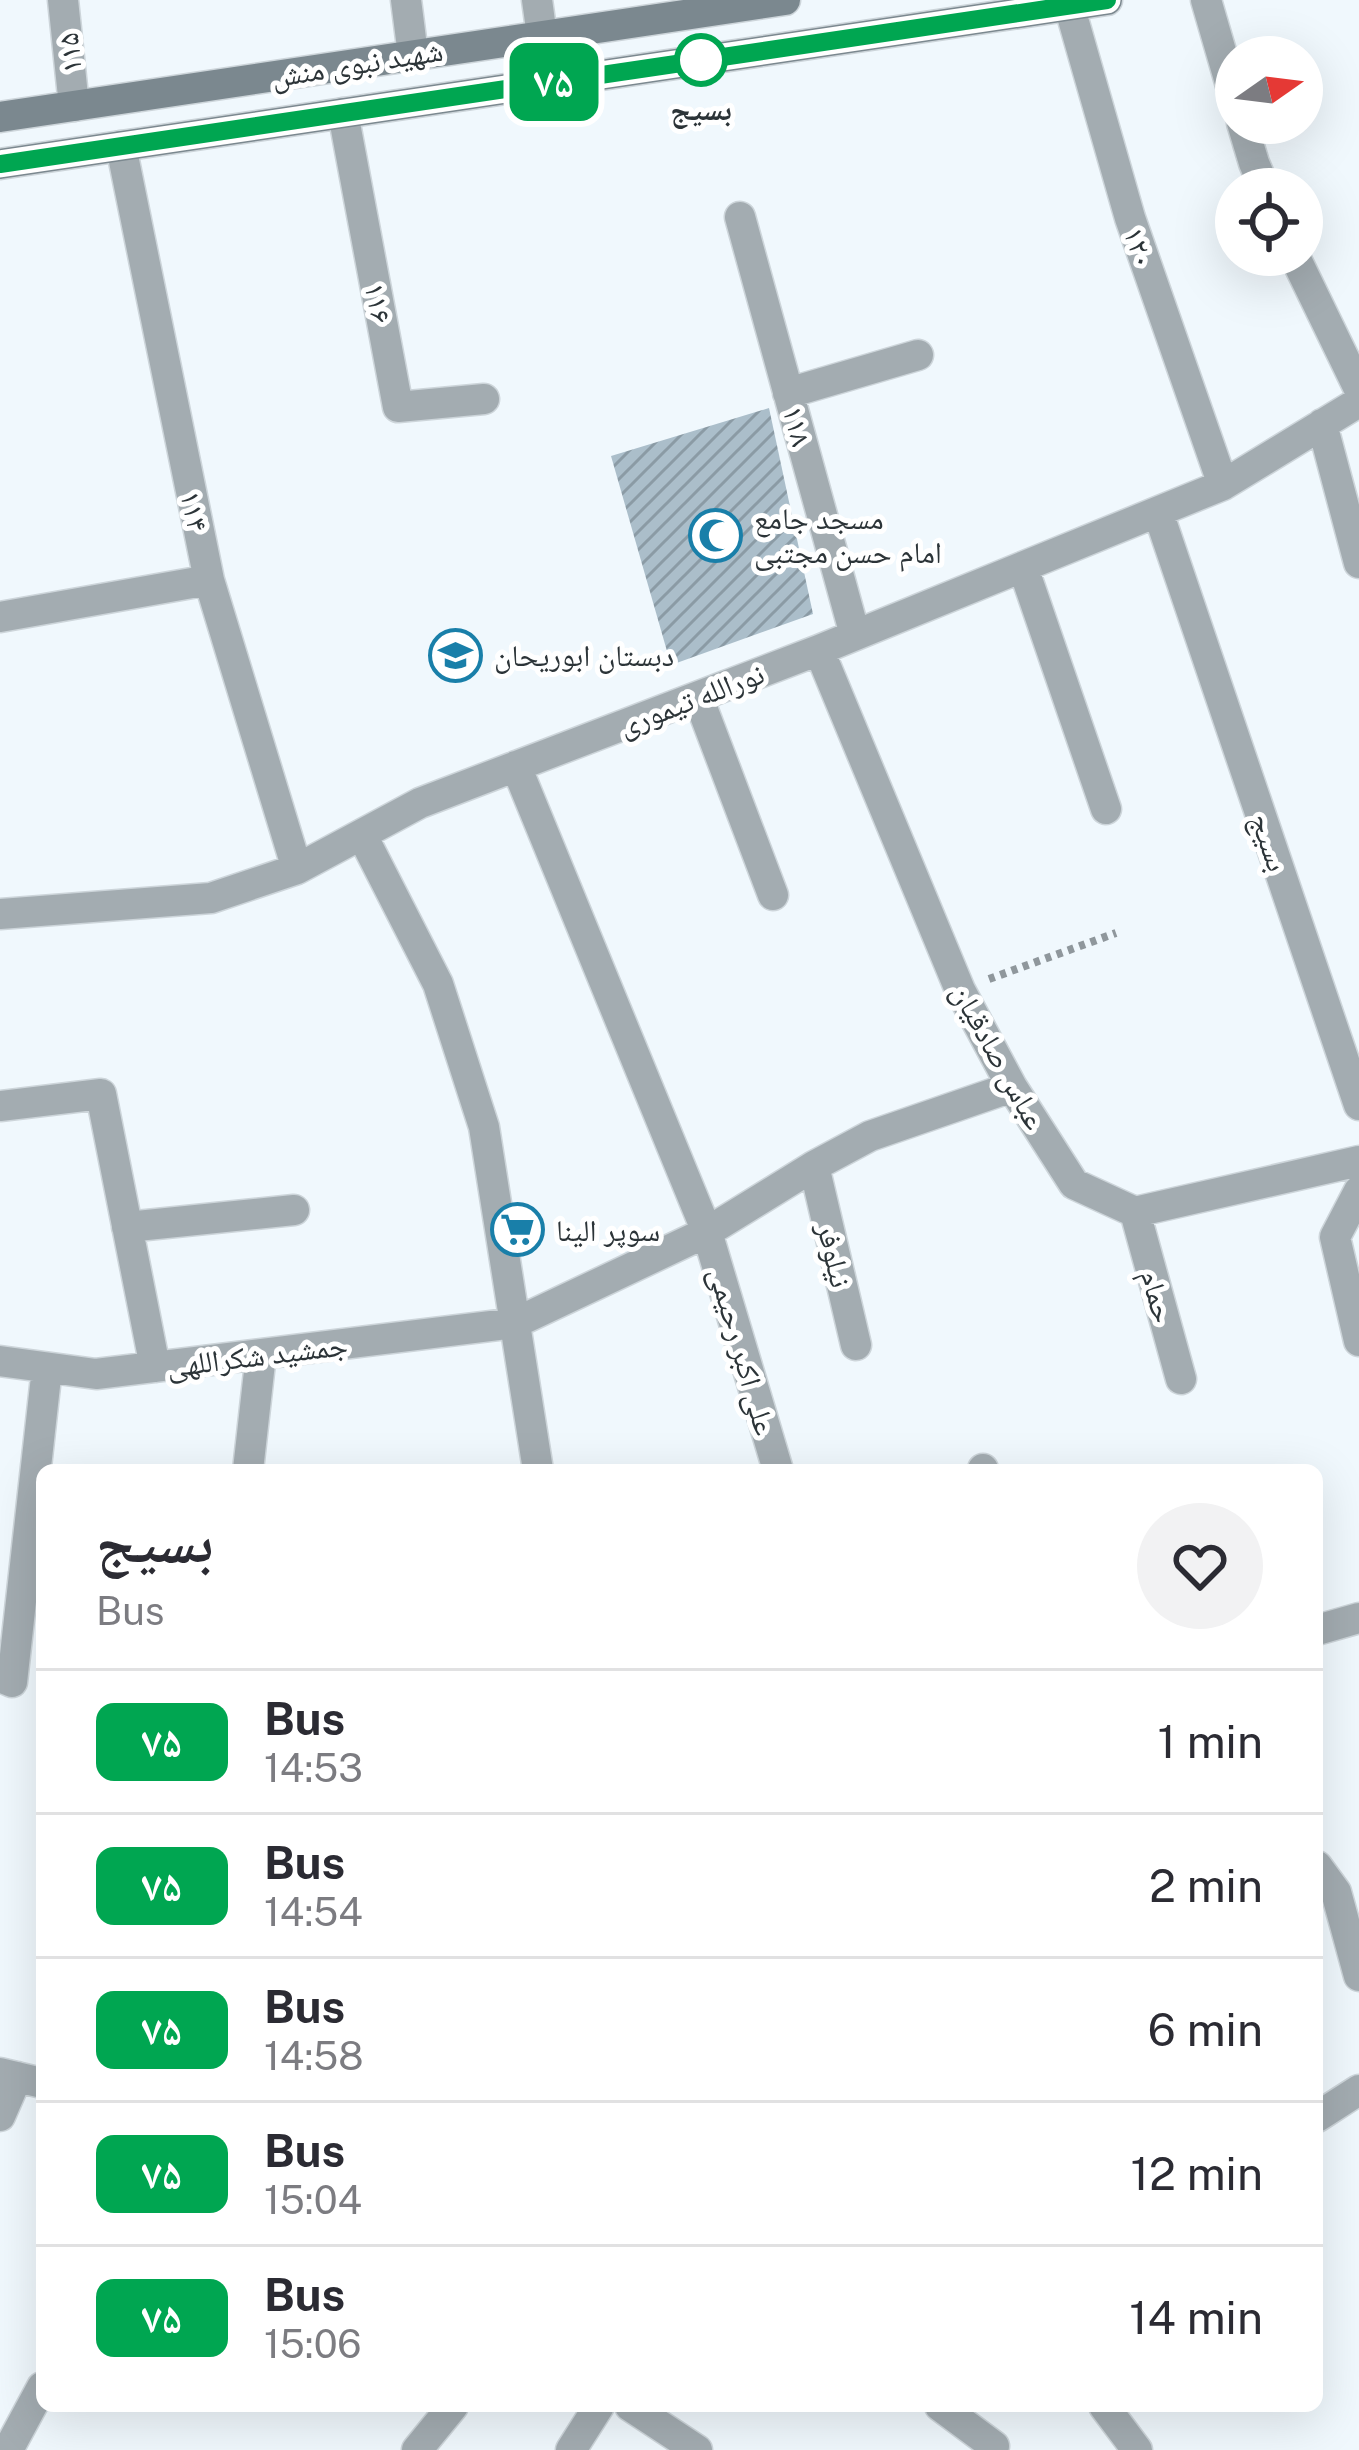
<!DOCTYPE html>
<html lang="en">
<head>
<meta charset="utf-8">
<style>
  :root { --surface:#fff; --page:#f2f2f3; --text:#2b2b33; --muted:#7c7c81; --line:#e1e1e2 }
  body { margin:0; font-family:"Public Sans","Noto Naskh Arabic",sans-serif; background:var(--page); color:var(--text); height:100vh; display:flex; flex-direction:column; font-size:45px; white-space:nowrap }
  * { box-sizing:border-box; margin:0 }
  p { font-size:39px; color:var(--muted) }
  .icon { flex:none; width:66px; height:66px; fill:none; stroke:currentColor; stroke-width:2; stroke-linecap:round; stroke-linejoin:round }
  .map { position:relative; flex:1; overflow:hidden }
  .drawer { position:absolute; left:36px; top:1464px; width:1287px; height:948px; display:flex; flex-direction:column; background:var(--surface); border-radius:18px; box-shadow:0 12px 48px #0002 }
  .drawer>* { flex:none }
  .badge { padding:0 24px; border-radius:18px; font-size:42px; line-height:78px }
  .needle { width:78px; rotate:76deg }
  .tools { position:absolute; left:1215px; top:36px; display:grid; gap:24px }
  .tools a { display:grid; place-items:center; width:108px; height:108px; border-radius:50%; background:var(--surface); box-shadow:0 12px 48px #0002; font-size:60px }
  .map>.badge { position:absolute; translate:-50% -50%; box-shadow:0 0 0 6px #fff }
  .round { display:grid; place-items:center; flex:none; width:126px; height:126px; border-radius:63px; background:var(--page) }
  .headline { display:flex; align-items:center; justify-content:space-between; height:204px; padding:0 60px }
  h1 { font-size:57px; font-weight:800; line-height:90px }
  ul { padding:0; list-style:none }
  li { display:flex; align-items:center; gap:36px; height:144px; padding:0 60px; border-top:3px solid var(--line) }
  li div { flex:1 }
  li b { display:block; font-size:45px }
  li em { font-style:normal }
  li .badge { min-width:132px; font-weight:700; text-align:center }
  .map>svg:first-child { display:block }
</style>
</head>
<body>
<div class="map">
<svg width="1359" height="2450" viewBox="0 0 1359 2450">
  <defs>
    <pattern id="building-hatch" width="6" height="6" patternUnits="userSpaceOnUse" patternTransform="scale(3)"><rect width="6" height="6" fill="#abbeca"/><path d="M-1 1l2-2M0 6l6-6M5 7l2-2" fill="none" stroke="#8b9ba5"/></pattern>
  </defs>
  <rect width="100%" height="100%" fill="#f0f8fd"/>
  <path fill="url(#building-hatch)" d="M769,408L813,614L671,665L611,456Z"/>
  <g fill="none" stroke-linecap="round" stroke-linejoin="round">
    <defs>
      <path id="street" d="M63,0L74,106
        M406,0L413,55
        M537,0L542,36
        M1206,0L1236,103
        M1069,5L1130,218L1223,485
        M343,113L398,407L484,399
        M1242,123L1254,163L1265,189
        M121,146L209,580L297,869
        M740,217L855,635
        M1294,255L1359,389
        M788,393L918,355
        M1322,424L1359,563
        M1158,512L1359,1105
        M1023,567L1106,809
        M0,617L209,580
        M819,650L960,990L1012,1087L1074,1184L1135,1212L1359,1161
        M698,697L773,895
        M516,766L707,1232L778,1470
        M362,835L438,984L484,1127L538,1470
        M0,914L211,898L297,869L420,803L819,650L1223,485L1359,402
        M0,1106L101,1094L155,1367
        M814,1166L856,1345
        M1359,1191L1335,1237L1359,1341
        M1135,1212L1181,1379
        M127,1227L294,1210
        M0,1361L96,1374L515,1323L707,1232L814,1166L870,1136L1012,1087
        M983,1469V1470
        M248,1470L261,1354
        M1317,1630L1359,1618
        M0,1677L12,1682L47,1368
        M1317,1866L1336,1892L1359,1976
        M0,2073L42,2083
        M0,2116L17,2077
        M1317,2117L1359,2090
        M630,2406L697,2450
        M940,2406L994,2446
        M1104,2406L1137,2450
        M8,2450L42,2387
        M417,2450L453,2406
        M571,2450L599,2406"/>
      <path id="secondary" d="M0,117L785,0
        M0,164L1107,0"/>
    </defs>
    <use href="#street" stroke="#cdd5da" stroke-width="33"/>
    <use href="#secondary" stroke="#cdd5da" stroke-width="33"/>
    <path stroke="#8f979c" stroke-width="8" stroke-dasharray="6 6" stroke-linecap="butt" d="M989,979L1116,933"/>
    <use href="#street" stroke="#a3acb1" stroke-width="30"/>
    <use href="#secondary" stroke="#7b888f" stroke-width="30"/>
  </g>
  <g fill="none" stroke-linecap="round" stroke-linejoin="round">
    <defs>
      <path id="line" d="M0,164L1107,0"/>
    </defs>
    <use href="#line" stroke="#fff" stroke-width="27"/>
    <use href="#line" stroke="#00a651" stroke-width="18"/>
  </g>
  <defs>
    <symbol id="mosque-ring" viewBox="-11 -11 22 22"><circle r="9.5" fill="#fff" stroke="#197fa9" stroke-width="1.5"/><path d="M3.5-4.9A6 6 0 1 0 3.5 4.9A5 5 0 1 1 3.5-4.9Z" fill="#197fa9"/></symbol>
    <symbol id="school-ring" viewBox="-11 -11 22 22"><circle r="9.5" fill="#fff" stroke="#197fa9" stroke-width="1.5"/><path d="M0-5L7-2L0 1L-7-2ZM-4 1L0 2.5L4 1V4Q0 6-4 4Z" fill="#197fa9"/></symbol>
    <symbol id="supermarket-ring" viewBox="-11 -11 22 22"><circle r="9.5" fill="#fff" stroke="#197fa9" stroke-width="1.5"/><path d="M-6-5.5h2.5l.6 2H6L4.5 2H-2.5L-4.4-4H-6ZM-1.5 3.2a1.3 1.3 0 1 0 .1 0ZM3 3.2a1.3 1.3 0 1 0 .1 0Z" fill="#197fa9"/></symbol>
  </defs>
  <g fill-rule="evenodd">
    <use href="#mosque-ring" x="686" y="506" width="59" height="59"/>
    <use href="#school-ring" x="426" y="626" width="59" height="59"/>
    <use href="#supermarket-ring" x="488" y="1200" width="59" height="59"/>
  </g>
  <circle fill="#fff" stroke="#00a651" stroke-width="6" cx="701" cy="60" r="24"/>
  <g text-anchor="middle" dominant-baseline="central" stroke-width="10" stroke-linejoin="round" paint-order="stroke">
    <g font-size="30" fill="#2c3438" stroke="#fff">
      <text transform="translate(69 53) rotate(-96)">۱۱۵</text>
      <text transform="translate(357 63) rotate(-9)">شهید نبوی منش</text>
      <text transform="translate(1140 247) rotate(71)">۱۲۰</text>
      <text transform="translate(379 303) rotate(79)">۱۱۶</text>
      <text transform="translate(798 426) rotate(75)">۱۱۸</text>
      <text transform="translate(195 511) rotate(78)">۱۱۴</text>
      <text transform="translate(691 699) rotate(-21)">نورالله تیموری</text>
      <text transform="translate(1270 842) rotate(71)">بسیج</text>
      <text transform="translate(999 1056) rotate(61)">عباس صادقیان</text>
      <text transform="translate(835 1255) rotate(77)">نیلوفر</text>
      <text transform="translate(1158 1296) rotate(74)">حمام</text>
      <text transform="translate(743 1351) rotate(74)">علی اکبر رحیمی</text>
      <text transform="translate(257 1355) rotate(-7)">جمشید شکراللهی</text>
    </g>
    <g font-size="30" font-weight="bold" fill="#2c3438" stroke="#fff">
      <text x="701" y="109">بسیج</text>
    </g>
    <g font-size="30" fill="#2c3438" stroke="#fff" text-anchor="start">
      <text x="754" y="518">مسجد جامع<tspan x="754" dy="34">امام حسن مجتبی</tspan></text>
      <text x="494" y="655">دبستان ابوریحان</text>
      <text x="556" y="1230">سوپر الینا</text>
    </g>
  </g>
</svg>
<div class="tools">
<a><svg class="needle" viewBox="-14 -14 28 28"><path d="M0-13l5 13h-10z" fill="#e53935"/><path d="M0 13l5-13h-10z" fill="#7c7c81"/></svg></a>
<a><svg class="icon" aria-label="locate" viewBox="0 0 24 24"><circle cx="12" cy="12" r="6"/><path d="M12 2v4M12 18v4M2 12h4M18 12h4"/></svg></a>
</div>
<b class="badge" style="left:554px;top:82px;background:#00a651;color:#fff">۷۵</b>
<section class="drawer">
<div class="headline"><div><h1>بسیج</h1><p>Bus</p></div><a class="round"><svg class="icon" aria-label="heart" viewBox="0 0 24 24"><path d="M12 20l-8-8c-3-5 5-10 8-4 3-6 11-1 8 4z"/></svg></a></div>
<ul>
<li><span class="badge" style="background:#00a651;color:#fff">۷۵</span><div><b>Bus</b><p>14:53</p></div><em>1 min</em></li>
<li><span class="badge" style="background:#00a651;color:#fff">۷۵</span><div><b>Bus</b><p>14:54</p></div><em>2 min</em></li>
<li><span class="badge" style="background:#00a651;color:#fff">۷۵</span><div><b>Bus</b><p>14:58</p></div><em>6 min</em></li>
<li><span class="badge" style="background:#00a651;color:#fff">۷۵</span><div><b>Bus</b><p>15:04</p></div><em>12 min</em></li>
<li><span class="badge" style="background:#00a651;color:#fff">۷۵</span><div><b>Bus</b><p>15:06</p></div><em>14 min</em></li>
</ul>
</section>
</div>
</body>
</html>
